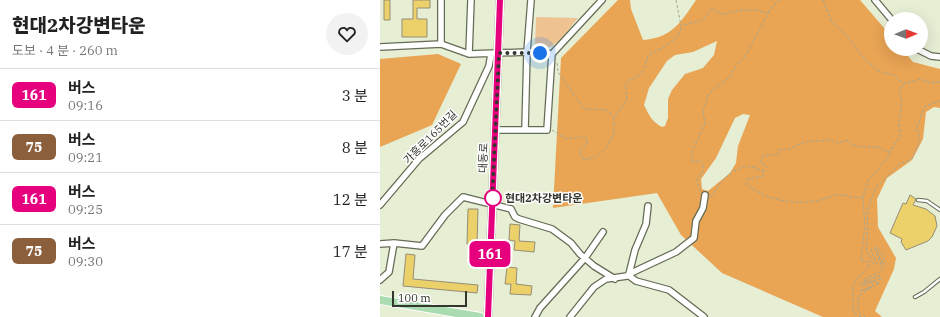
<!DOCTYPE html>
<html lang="ko">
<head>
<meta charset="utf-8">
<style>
  :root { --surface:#fff; --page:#f2f2f2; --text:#222; --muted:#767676; --line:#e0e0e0 }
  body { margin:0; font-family:"IBM Plex Serif","Noto Sans KR",serif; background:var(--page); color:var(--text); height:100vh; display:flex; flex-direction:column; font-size:15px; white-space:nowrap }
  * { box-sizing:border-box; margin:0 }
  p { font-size:13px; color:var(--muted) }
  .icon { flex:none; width:22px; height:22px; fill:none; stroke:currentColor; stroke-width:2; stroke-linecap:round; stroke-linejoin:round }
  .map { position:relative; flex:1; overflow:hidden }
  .drawer { display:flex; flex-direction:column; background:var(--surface); width:380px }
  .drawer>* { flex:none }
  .badge { padding:0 8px; border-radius:6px; font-size:14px; line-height:26px }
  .needle { width:26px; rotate:89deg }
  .fabs { position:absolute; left:504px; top:12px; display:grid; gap:8px }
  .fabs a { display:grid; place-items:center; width:44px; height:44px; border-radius:50%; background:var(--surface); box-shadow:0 4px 16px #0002; font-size:20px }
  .scale { position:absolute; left:12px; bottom:10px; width:75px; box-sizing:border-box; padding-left:4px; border:2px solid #33362c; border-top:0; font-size:11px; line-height:14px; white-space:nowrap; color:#33362c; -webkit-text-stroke:3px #fff; paint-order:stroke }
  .you { position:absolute; width:20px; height:20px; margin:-10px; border:3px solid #fff; border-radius:50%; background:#1a73e8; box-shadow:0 0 0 6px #1a73e833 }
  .map>.badge { position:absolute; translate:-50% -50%; box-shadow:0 0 0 2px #fff }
  .round { display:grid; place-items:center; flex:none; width:42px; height:42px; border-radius:21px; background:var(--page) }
  .overview { display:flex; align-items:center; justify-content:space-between; height:68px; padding:0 12px }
  h1 { font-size:19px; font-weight:800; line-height:30px }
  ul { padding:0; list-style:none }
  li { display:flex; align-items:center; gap:12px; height:52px; padding:0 12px; border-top:1px solid var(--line) }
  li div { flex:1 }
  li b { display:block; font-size:15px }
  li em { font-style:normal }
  li .badge { min-width:44px; font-weight:700; text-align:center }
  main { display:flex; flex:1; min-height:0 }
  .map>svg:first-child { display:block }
</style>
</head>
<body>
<main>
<section class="drawer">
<div class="overview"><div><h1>현대2차강변타운</h1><p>도보 · 4 분 · 260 m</p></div><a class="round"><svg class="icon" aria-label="heart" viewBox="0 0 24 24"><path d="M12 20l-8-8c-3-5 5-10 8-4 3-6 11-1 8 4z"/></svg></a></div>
<ul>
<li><span class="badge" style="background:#e6007e;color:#fff">161</span><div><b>버스</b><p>09:16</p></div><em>3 분</em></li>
<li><span class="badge" style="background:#8b5e3c;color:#fff">75</span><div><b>버스</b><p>09:21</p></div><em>8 분</em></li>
<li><span class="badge" style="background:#e6007e;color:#fff">161</span><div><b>버스</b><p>09:25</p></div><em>12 분</em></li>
<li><span class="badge" style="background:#8b5e3c;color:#fff">75</span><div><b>버스</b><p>09:30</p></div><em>17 분</em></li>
</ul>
</section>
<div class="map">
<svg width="560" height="317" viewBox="0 0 560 317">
  <rect width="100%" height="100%" fill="#e6eed4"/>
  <path fill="#efc292" d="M156,17L198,18C187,30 174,55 155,47Z"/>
  <path fill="#e9a454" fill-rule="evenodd" d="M238,0H250L251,9L263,40C292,38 301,22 316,0H480L511,36V49H522L533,62L560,69V108L554,107L546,112L543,139L532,160L507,178L497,199L498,227L516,258L514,269L495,311L502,317H443L342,273L301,235L277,193L173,208L181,58ZM337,41L334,55L323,68L305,74L292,90L288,99V118L285,126L282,127C272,122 269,115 264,105L269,88L287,61L295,55L313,52ZM363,114L370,115L358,146L356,163L350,173L328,191L322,189L321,179L336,158L355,118Z
    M58,54L81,64L52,125L0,147V59Z"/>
  <path fill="#ecd069" stroke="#958e76" d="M4,0H10V20H4Z
    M33,0H50V8H37V19H47V37H22V19H33Z
    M530,195L536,199L533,205L546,209L555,216L557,226L552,237L548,241L526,250L521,242L522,239L510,233L523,203L526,204Z
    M88,209H98L97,244H87Z
    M130,224L140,225L139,241L155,242L154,252L134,250L135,241L129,240Z
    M26,254L35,255L33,279L98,285L97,293L23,286Z
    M127,267L137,268L136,284L152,286L151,295L130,294L131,284H125Z"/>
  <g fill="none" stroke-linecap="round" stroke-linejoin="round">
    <defs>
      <path id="service" d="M538,200L547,201L560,210
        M535,297L544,292L560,279"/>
      <path id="minor" d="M61,0V44
        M495,0L511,19
        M0,47L61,44L89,54L147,52L172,54L222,0
        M537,49L551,56L560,57
        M89,54L91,0
        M115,130H145L147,52L151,0
        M145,130H167L172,54
        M0,205L39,159L83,122L109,66L111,54
        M0,244L14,243
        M249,274L296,252L314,238L316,221L323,208L325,195
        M248,275L256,281L289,290L324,317
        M0,280L9,272L14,243L42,246L65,215L83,197L131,209L135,217L139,219L172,229L191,243L200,254L214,266L235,279
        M155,317L160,308L205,258L223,232
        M190,317L214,287L226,279L247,276L249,274L255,250L266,224L268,206"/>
      <path id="secondary" d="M108,317L120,0"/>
      <path id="primary" d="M0,300L100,317"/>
    </defs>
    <use href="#service" stroke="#656c55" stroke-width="4.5"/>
    <use href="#minor" stroke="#656c55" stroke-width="8"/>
    <use href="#secondary" stroke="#656c55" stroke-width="9"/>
    <use href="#primary" stroke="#fff" stroke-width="10"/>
    <path stroke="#a3a995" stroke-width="1" stroke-dasharray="3 2" stroke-linecap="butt" d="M296,0L301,26L323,20L332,8L336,12L344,15C358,9 373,8 387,13
      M443,0L452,22L467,36L485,59L498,71L514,75L523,84
      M177,63L178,72L204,109L226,110L234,117
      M172,130L187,139L202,137L207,139V145L199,151L204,160L216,157L227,147L234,134V118L247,100C242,70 252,87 263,70C266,65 266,59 269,55C279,49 302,39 301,26
      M383,172L387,167L380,162L383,156L398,154L399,150L401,149L407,150L425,142L435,141L449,140L458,143L468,140C473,149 485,146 495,147C500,147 504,151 510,152
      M320,191L317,180L323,171V164L320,161L313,162L311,154L325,123L323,111L328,96L330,92L350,77L355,67L366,55L391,8L400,0
      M330,196H332C341,178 363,156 383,172V176L368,179L366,184C385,200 416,206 440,200C446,199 452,195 458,195C468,195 472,199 483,197L488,181L508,157L515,143L520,136L519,125L522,99L519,94L523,84L540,79L552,83L560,82
      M481,317L474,313L473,309V286L474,282L489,266V262L481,261V257L485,227L483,198
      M485,317L478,310V297L492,287L480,291L500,283L491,282L482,286L480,284L501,279L499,276L486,281L483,280C487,277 492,276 497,274C508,267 505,253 496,247L502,263L501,265L495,249L491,250L497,264L492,262L486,248L488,230L487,212L496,187L520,164L532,159L540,140L537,127L543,110L546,106L560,101"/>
    <use href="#service" stroke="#fff" stroke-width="2.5"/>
    <use href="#minor" stroke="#fff" stroke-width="5.5"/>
    <use href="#secondary" stroke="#fff" stroke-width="7"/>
    <use href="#primary" stroke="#abdcb1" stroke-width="8"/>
  </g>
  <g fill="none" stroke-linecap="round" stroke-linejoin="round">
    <defs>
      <path id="line" d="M108,317L120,0"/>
    </defs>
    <use href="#line" stroke="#fff" stroke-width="9"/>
    <use href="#line" stroke="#e6007e" stroke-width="6"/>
    <path stroke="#33362c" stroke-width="4" stroke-dasharray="0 7.2" d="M113,198L112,204L119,53H160"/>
  </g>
  <circle fill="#fff" stroke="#e6007e" stroke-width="2" cx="113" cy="198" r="8"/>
  <g text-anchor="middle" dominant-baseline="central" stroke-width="3" stroke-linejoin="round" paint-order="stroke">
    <g font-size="11" fill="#33362c" stroke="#fff">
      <text transform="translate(50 137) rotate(-45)">가흥로165번길</text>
      <text transform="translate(103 158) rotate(-88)">대동로</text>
    </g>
    <g font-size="11" font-weight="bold" fill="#33362c" stroke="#fff" text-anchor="start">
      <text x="125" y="198">현대2차강변타운</text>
    </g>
  </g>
</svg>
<div class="fabs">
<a><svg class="needle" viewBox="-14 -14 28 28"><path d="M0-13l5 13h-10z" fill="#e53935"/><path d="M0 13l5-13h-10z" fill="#767676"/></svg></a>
</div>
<div class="scale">100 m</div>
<div class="you" style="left:160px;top:53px"></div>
<b class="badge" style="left:110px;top:254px;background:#e6007e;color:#fff">161</b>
</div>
</main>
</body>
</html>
